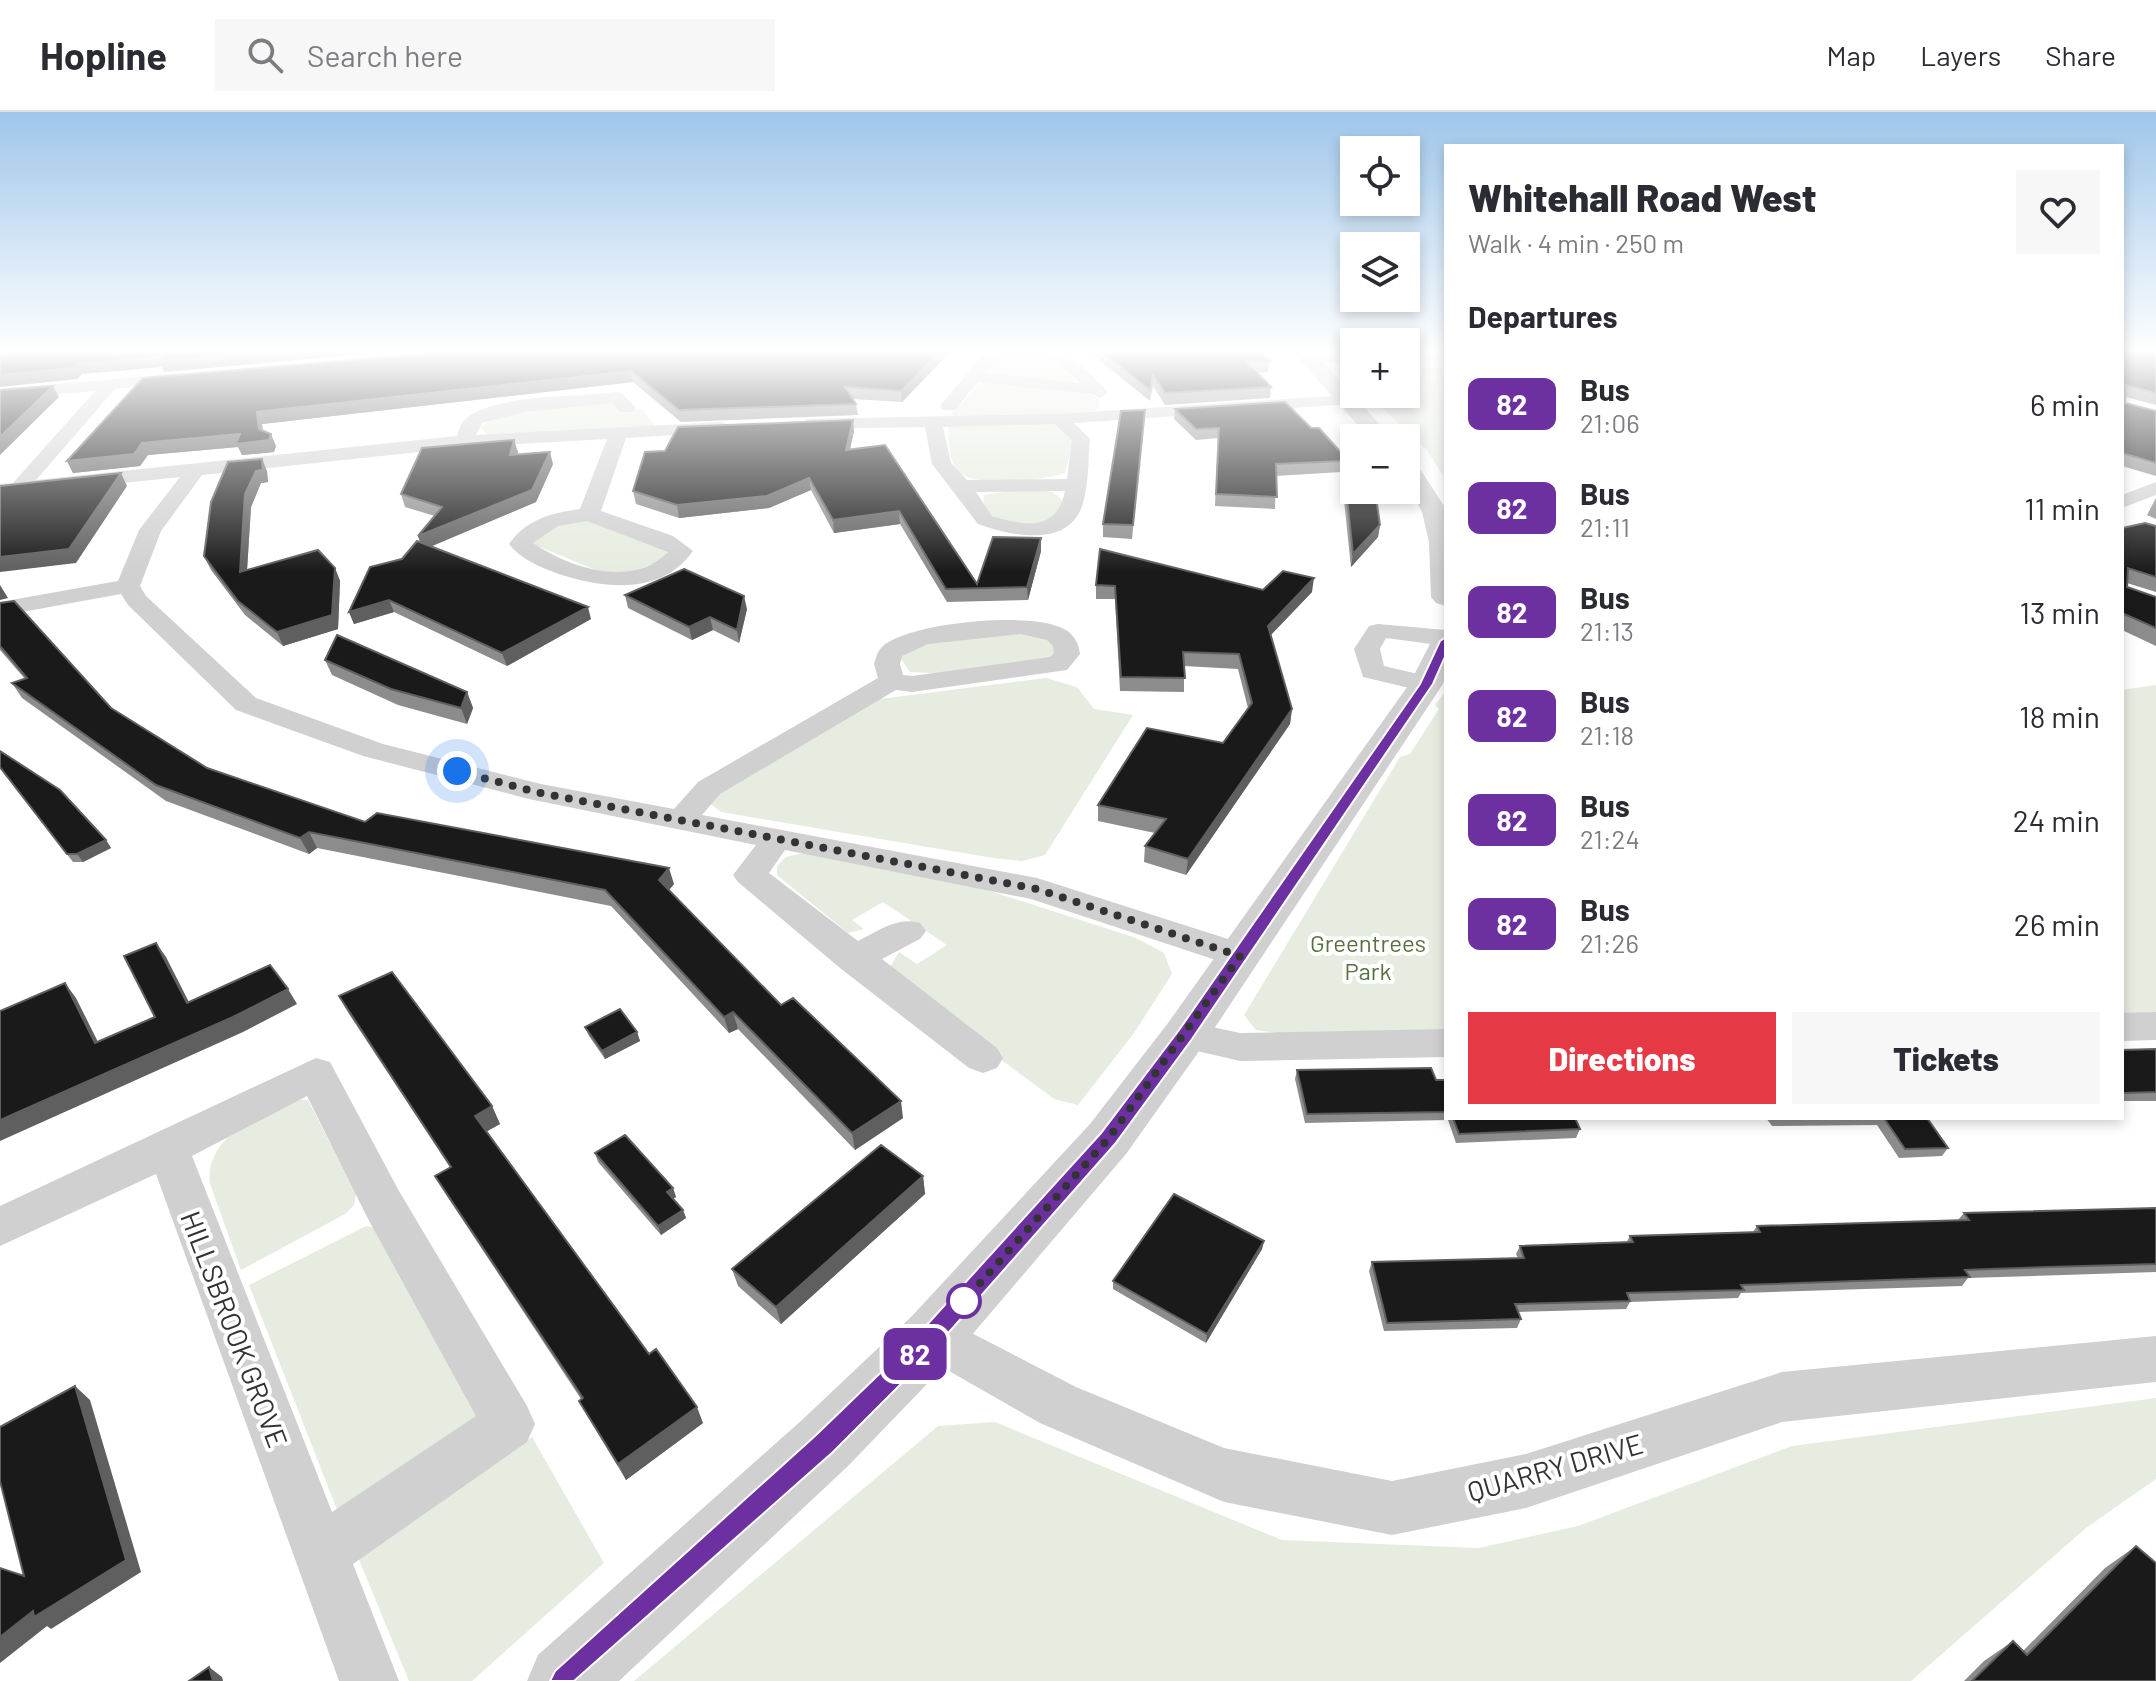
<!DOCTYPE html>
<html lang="en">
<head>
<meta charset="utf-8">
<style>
  :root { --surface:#fff; --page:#f7f7f7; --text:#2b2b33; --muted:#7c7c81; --line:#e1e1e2; --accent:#e63946 }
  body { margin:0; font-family:Barlow,sans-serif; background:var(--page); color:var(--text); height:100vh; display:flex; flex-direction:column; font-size:30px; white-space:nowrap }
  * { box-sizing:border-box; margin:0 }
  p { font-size:26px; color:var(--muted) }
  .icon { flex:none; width:44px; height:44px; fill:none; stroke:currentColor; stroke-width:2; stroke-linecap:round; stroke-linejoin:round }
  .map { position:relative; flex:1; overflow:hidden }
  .panel { position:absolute; left:1444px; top:32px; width:680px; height:976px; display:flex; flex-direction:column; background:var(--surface); border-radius:0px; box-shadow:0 4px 12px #0003 }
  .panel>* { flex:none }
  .badge { padding:0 16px; border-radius:12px; font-size:28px; line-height:52px }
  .buttons { position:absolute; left:1340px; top:24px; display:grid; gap:16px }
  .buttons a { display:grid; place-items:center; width:80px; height:80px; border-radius:0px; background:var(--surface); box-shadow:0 4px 12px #0003; font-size:40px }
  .you { position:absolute; width:40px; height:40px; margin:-20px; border:6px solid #fff; border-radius:50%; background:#1a73e8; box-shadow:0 0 0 12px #1a73e833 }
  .map>.badge { position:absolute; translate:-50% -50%; box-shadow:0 0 0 4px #fff }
  h2 { padding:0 24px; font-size:30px; line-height:72px }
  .round { display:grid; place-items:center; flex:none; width:84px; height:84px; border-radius:0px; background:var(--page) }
  .head { display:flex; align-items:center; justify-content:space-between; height:136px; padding:0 24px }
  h1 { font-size:38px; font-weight:800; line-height:60px }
  .button { display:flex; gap:16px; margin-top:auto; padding:16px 24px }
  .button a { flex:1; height:92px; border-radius:0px; background:var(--accent); color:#fff; font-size:32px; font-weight:800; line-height:92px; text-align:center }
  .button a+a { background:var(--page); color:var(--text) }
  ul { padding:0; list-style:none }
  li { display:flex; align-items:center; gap:24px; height:104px; padding:0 24px }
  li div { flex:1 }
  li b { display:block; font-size:30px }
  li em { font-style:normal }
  li .badge { min-width:88px; font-weight:700; text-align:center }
  header { display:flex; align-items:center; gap:48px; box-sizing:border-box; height:112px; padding:0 40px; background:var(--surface); border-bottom:2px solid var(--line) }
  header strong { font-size:38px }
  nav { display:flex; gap:44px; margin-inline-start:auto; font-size:28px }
  .search { width:560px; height:72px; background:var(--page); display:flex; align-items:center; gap:20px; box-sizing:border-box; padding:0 28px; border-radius:0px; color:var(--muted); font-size:30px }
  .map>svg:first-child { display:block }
</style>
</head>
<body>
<header>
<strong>Hopline</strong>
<div class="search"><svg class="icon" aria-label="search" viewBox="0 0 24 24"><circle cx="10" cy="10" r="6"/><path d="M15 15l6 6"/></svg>Search here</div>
<nav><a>Map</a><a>Layers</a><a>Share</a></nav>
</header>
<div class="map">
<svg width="2156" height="1569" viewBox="0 0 2156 1569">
  <rect width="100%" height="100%" fill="#fff"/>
  <path fill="#e6ecdf" d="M1029,241L1054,246L1077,267L1072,271L987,261C993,245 1012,241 1029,241Z
    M1446,249V368L1426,337L1367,282H1406V250Z
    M995,269L1088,281L1097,286L1100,294L1091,302L954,307L951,297L963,291L978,272Z
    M597,291H618L625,298L642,297L656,315L488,323L480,314L507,302Z
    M1050,310L1074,329L1065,361C1043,368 980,376 960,361C950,355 947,325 949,315Z
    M1021,377C1037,378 1056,375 1064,392C1061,396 1059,400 1056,403C1038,418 978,416 984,383Z
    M574,409H590L664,435L667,441L664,447L627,462L608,463L535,433L530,427L545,415Z
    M1019,520L1053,529L1057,539L1048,547L951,562L910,560L901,547L904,540L935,528Z
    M1046,566L1077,575L1094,597L1133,603L1045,743L1022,749L993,746L721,700L707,689L880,587Z
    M2156,573V903L2122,904V578Z
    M1446,579V919L1290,923L1256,918L1244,903L1400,645L1410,642L1439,597L1435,593Z
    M804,741L978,775L1136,826L1164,841L1172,862L1134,921L1078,993L1054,987L918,886L889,857L899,840L917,852L947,833L883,790L852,808L864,817L848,821L777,763V754L786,745Z
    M296,987L308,988L356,1082L354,1093L345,1102L241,1158L210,1072C204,1024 260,1003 296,987Z
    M366,1114L377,1116L480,1304L338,1400L249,1173Z
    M2156,1286V1367L2086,1416L1911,1569H634L938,1314L995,1310L1282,1428L1479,1436L1578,1414L1792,1334Z
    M532,1325L604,1451L472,1569H409L357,1443Z"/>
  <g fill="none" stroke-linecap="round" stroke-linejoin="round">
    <path fill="#d0d0d0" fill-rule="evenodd" d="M996,240H1019L994,251L985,261L1081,271L1061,254L1034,240C1068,240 1087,255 1108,281L1100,286L1092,282L978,270L955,298H943L940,294L943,290L982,245Z
      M1354,240V250L1309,251L1301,246L1309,241Z
      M1406,240H1446V248L1406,249Z
      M183,261L189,263L191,266L189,269L115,277L36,368L457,324C459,316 462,308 469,304C505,282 574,285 616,280L622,281L636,296L633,300H621L612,291L524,300L482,311L476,323L722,310L731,315L722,320L626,326L601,399L673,424L693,439C661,484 603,477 556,461C540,455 519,446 509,432C527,407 551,401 580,397L607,327L466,335L202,363L161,419L140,474L146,484L256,586L383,632L541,672L674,697L698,670L878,566L874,552C876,547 877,539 882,535C909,510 1032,499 1064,517C1074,522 1079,532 1080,542L1067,558L912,580L896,578L720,682L702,703L1037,766L1253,835L1258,844L1253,853L1240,856L1031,787L785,738L769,761L858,829C878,819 898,804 920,811L926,819L920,827L882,847L997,936L1003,946L997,956L983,961L969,956L840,856L738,770L733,763L756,733L529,687L363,644L236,598L128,493L121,482L0,504V490L118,469L139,418L180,365L0,384V372L13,371L95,279L0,287V277ZM587,409L668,440C632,477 570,456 533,431L558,414ZM1021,522L1047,528L1053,534L1054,541L1050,545L912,564L903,563L900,552L902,544L928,532Z
      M1346,283L1355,288L1352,292L1074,311L1090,327C1088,348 1089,370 1083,391C1070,437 1011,424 978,412L932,352L925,315L807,317L798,312L807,307L1059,302ZM1054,312L1072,328L1067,367L967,368L951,351L943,315ZM1065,379C1057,420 1024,414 992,404L976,380Z
      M2156,370V383L2122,396V383Z
      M1378,512L1446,518V534L1386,526L1380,537L1384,554L1435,566L1439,572L1435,578L1426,580L1363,565L1354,537L1369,514Z
      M2156,900V928L2122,929V901Z
      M1185,909L1240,921L1446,917V945L1240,949L1171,933L1166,923L1171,913Z
      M316,946L330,950L399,1079L527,1294L535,1312L527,1330L353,1452L399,1569H339L156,1062L0,1134V1094ZM307,984L367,1105L476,1304L332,1400L192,1044Z
      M933,1201L1076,1275L1224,1336L1392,1369L1526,1342L1782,1260L2156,1224V1270L1782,1310L1526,1396L1392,1423L1224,1390L1040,1311L916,1240L909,1224L916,1208Z"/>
    <path fill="#d0d0d0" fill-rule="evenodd" d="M1293,240H1314L1392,326H1369Z
      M1406,346L1414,348L1446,397V494L1436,491L1431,485L1429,430L1422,400L1406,370Z
      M1446,520V564L1443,572L1202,935L1126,1042L954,1244L848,1354L619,1569H527L538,1543L802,1308L912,1204L1090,1012L1168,911L1410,571L1435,522Z"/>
  </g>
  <path fill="#8c8c8c" d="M444,240H950L902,290L853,287L856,292L858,303L681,310L633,270L262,312L263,319L276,334L274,340L242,343L238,335L148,343L140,354L73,361L67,349Z
    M1089,240H1261L1270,249L1268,260L1257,261L1271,275L1270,286L1165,293L1153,274L1150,289Z
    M2122,240H2156V293L2126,285L2125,291L2156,299V364L2122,354Z
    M1175,297L1311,316L1354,355L1380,413L1378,425L1351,455L1341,360L1276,364L1275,397L1215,394L1218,326L1196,328L1174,307Z
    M1145,298L1132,427L1103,425V412Z
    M854,319L850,338L977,472L1041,439L1028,488L947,490L900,412L834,421L811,378L769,396L679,406L636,392L633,379L665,339Z
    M514,328L517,342L553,352L536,390L431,434L591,507L507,554L394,500L354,512L349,500L420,430L418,424L435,404L405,395L401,382Z
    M267,359L268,370L261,371L251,395L247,458L335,456L340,469L338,517L283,534L245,503L211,458L204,444Z
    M2156,386V407L2147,403Z
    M2156,414V480L2127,471V475L2156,485V534L2122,518V416Z
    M1096,473L1312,480L1271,523L1292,597L1290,612L1186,763L1144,750L1145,734L1155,721L1098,709V693L1223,631L1248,596L1238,557L1184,554V580L1120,579L1115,487H1096Z
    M625,483L747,497L739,531L713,518L692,528L628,496Z
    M0,491L111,596L207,656L365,710L674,772L669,778L781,893L903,1006L855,1038L738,917L729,921L611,794L317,736L309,742L166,689L22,586L12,571L25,567L0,538Z
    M325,548L467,580L473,596L467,612L398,593L332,563Z
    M0,656L106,728L111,736L83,750H73Z
    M339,884L492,994L500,1012L487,1019L649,1242L703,1311L626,1368L588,1305L579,1289L581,1287L445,1081L435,1064L450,1055L349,902Z
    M585,915L637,920L640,929L605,947L589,924Z
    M2156,937V989H2122V938Z
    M1297,958L1436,968H1446V1006H1588H1575L1580,1017L1576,1026L1456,1031L1448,1008L1305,1011L1295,967Z
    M1766,1006H1927L1948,1036L1942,1044L1899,1046L1877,1013L1772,1014Z
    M595,1041L673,1076L676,1085L673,1087L683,1098L686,1106L661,1123L598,1050Z
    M923,1064L925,1082L781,1212L738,1174L732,1157Z
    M2156,1096V1160L1968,1166L1962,1174L1741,1181L1738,1186L1630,1190L1626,1197L1518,1200L1521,1207L1517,1216L1384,1219L1369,1159L1372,1150L1518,1146L1516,1142L1520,1134L1626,1131L1630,1124L1753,1120L1757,1114L1958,1108L1964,1101Z
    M1264,1129L1262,1137L1206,1231L1113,1177V1169Z
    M2136,1434L2156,1569H1964L1984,1549L2013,1529L2023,1539L2105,1456Z"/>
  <path fill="#5f5f5f" d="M263,240H386L164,260L162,255L82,262L77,267L0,275V263L77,252L164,244Z
    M939,240H950L902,290L901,279Z
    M631,259L633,270L262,312L264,329L259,317L257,300Z
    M53,274L59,285L0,343V325Z
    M853,308L854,319L847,350L846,338Z
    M240,322H271L276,334L274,340L242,343L238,335L148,343L140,354L73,361L67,349L142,331Z
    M514,328L518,340L514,355L510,343Z
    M550,340L553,352L536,390L423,438L418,424Z
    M262,347L267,359L268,370L261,371L251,395L246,474L240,460L245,382Z
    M121,361L127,374L76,451L0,460V445Z
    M809,366L811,378L769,396L679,406L677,393Z
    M899,399L900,412L834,421L833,408Z
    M1380,413L1378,425L1351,455L1353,442Z
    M1041,426V439L1028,488L1027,475Z
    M335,456L340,469L338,517L283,534L277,520Z
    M1314,466L1312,480L1267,527L1268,514Z
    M0,473L8,486L0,488Z
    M744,484L747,497L739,531L737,518Z
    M389,488L394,500L354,512L349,500Z
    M588,495L591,507L507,554L502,541Z
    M710,505L713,518L692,528L689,515Z
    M467,580L473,596L467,612L461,596Z
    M1292,597L1290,612L1186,763L1188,747Z
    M309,720L317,736L309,742L300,726Z
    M106,728L111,736L83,750L77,742Z
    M669,756L674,772L664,784L659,768Z
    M156,831L166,845L197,906L187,891Z
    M65,871L76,886L106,946L95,931Z
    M288,877L297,892L243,920L0,1029V1008Z
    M733,900L738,917L729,921L724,905Z
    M637,920L640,929L605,947L602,939Z
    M901,989L903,1006L855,1038L852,1021Z
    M492,994L500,1012L484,1021L475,1004Z
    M923,1064L925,1082L781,1212L776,1195Z
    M673,1076L676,1085L670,1088L667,1080Z
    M683,1098L686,1106L661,1123L658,1114Z
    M1264,1129L1262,1137L1206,1231L1207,1222Z
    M75,1274L90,1288L141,1460L51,1517L47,1514L0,1551V1525L33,1499Z
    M697,1295L703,1311L626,1368L618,1352Z
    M209,1555L222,1565L223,1569H213Z"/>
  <path fill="#1a1a1a" stroke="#5f5f5f" stroke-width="2" d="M0,240H263L159,249L164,244L77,252L72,256L0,263Z
    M444,240H939L901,279L845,275L856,292L679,298L631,259L257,300L259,317L271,322L269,328L236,332L240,322L142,331L134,342L67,349L143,266Z
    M1102,240H1261L1270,249L1247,250L1271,275L1165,281L1153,263L1150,278Z
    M2122,240H2156V281L2126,273L2125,291L2156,299V351L2122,341Z
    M53,274L0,325V278Z
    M1285,290L1311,316H1319L1354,355V378L1375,379L1380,413L1353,442L1343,349L1276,352L1277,385L1216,382L1219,316L1196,317L1175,297Z
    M1145,298L1133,413L1103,412L1121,299Z
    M853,308L846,338L885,333L977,472L993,425L1041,426L1027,475L946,477L899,399L833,408L809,366L767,384L677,393L633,379L645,340L665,339L678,315Z
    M514,328L510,343L550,340L532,378L418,424L442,395L401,382L422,336Z
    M262,347L263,358L256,359L245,382L240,460L318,438L335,456L332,503L277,520L238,489L204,444L211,390L228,350Z
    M121,361L69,437L0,445V374Z
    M2145,411L2156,414V465L2128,456L2127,475L2156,485V516L2122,501V416Z
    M417,429L588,495L502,541L389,488L349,500L370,455L402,447Z
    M1100,437L1263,478L1283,459L1314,466L1268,514L1292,597L1188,747L1145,734L1166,707L1098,693L1147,616L1223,631L1252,591L1239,542L1183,540L1185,566L1121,565L1115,474L1096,473Z
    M684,457L744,484L737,518L710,505L689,515L625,483Z
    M14,489L111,596L207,656L365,710L377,701L669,756L659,768L781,893L793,886L901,989L852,1021L733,900L724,905L605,778L309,720L300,726L156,673L12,571L27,566L0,534V491Z
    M337,523L467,580L461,596L391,577L325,548Z
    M0,639L60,678L106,728L77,742H67L0,655Z
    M156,831L187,891L270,853L288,877L233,905L0,1008V899L65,871L95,931L155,905L124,844Z
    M392,860L492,994L475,1004L649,1242L656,1237L697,1295L618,1352L579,1289L583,1286L435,1064L451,1055L339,884Z
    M620,897L637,920L602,939L585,915Z
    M2156,937V980L2122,981V938Z
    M1431,956L1436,968H1446V1000L1307,1002L1297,958Z
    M1453,1006H1575L1580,1017L1459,1022Z
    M1884,1006H1927L1948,1036L1905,1037Z
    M625,1023L673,1076L667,1080L683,1098L658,1114L595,1041Z
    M881,1033L923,1064L776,1195L732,1157Z
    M1174,1082L1264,1129L1207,1222L1113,1169Z
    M2156,1096V1152L2048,1155L1965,1158L1970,1165L1741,1173L1744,1178L1627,1181L1630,1189L1515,1192L1521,1207L1387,1211L1372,1150L1524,1146L1520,1134L1633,1130L1630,1124L1760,1120L1757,1114L1969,1108L1964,1101Z
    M75,1274L126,1448L34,1505L33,1499L0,1525V1456L24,1464L0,1369V1315Z
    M2136,1434L2156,1451V1569H1972L2013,1529L2027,1543Z
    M209,1555L213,1569H189Z"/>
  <linearGradient id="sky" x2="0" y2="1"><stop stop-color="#9ec6ea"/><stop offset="0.52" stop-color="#fff"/><stop offset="1" stop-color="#fff" stop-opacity="0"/></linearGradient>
  <rect width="2156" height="460" fill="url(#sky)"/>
  <path fill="#6c30a1" stroke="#fff" stroke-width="2" d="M1446,525L1452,529L1433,572L1192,927L1115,1032L920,1253L833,1340L574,1569H550L555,1559L816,1323L904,1238L1101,1021L1179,918L1420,572L1440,529Z"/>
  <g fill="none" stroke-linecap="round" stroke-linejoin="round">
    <path stroke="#333" stroke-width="8" stroke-dasharray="0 14.4" d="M457,659L540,681L1037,777L1240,844L1108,1027L964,1189"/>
  </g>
  <circle fill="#fff" stroke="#6c30a1" stroke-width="4" cx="964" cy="1189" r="16"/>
  <g text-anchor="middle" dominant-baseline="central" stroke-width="8" stroke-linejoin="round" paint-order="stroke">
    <g font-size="24" fill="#56703f" stroke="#fff">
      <text x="1368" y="830">Greentrees<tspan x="1368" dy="28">Park</tspan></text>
    </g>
    <g font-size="28" fill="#333" stroke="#fff">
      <text transform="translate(235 1217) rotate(69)">HILLSBROOK GROVE</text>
      <text transform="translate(1555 1355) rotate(-16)">QUARRY DRIVE</text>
    </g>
  </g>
</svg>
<div class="buttons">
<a><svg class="icon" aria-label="locate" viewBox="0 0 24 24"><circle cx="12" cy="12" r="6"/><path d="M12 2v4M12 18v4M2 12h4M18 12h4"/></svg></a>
<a><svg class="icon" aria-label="layers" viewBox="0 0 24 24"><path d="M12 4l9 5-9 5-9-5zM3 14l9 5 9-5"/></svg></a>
<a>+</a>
<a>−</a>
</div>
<div class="you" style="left:457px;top:659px"></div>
<b class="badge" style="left:915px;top:1242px;background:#6c30a1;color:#fff">82</b>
<section class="panel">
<div class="head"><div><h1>Whitehall Road West</h1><p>Walk · 4 min · 250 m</p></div><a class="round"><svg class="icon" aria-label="heart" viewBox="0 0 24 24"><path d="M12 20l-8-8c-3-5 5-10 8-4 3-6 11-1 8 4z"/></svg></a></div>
<h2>Departures</h2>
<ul>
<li><span class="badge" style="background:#6c30a1;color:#fff">82</span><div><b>Bus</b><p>21:06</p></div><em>6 min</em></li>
<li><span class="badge" style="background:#6c30a1;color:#fff">82</span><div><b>Bus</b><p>21:11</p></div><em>11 min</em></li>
<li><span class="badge" style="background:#6c30a1;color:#fff">82</span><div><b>Bus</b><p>21:13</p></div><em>13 min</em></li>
<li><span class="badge" style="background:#6c30a1;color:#fff">82</span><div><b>Bus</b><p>21:18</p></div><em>18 min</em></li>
<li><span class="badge" style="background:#6c30a1;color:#fff">82</span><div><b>Bus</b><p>21:24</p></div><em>24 min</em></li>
<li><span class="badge" style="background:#6c30a1;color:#fff">82</span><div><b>Bus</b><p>21:26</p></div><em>26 min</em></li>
</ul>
<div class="button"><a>Directions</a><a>Tickets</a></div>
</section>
</div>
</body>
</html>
